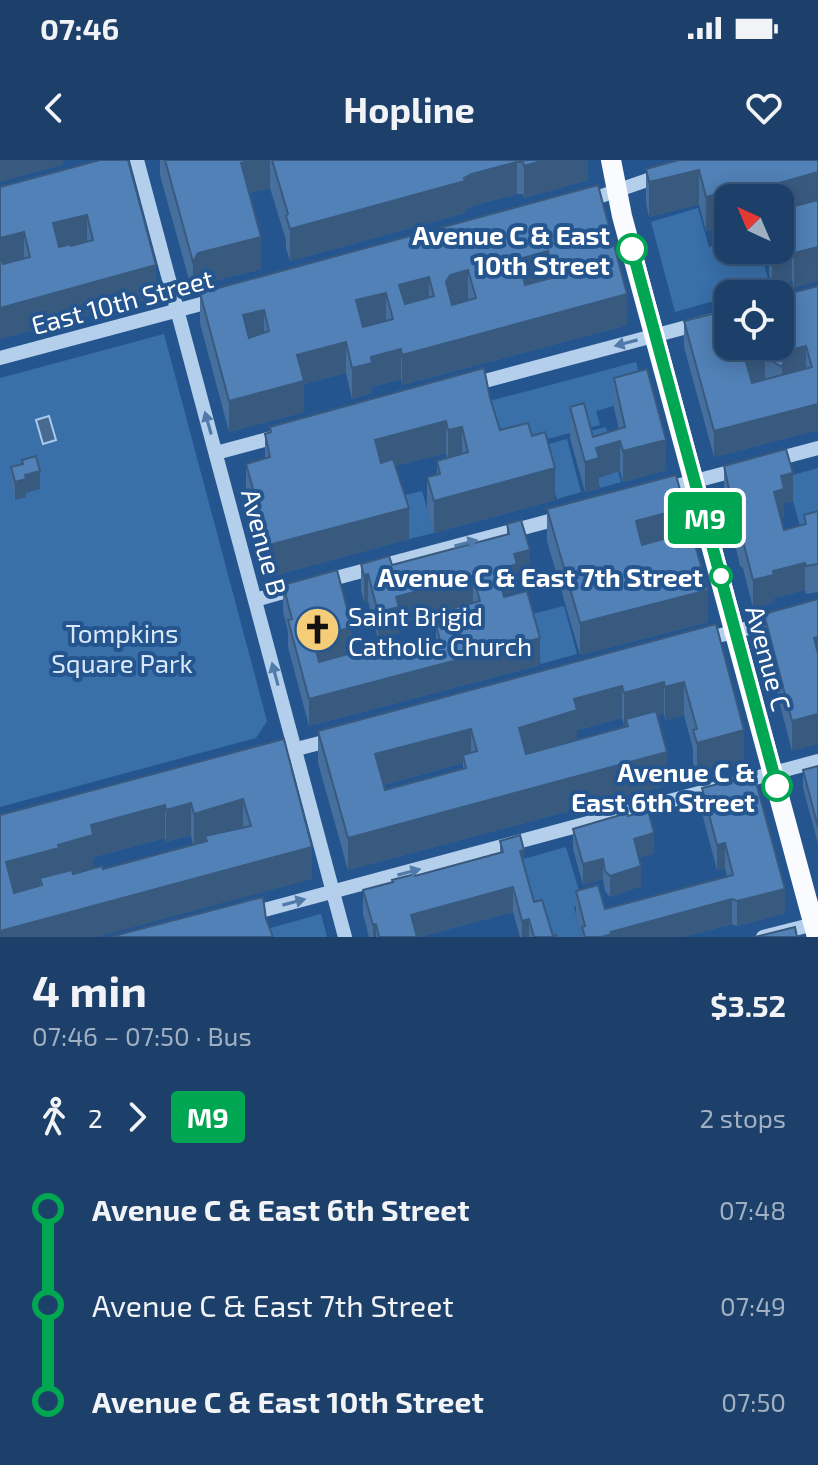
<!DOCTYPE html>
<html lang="en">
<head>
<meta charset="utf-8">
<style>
  :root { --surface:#1c406a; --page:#294b72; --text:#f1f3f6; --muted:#a0afc1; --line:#3a597e }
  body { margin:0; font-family:"Exo 2",sans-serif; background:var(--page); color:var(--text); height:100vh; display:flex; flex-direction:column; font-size:30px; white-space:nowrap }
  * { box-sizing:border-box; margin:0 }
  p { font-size:26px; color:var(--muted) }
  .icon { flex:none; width:44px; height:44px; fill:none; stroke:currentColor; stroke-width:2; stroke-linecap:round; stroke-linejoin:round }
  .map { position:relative; height:777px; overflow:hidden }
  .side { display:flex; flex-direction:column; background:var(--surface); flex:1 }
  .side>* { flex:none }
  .badge { padding:0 16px; border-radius:6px; font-size:28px; line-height:52px }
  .needle { width:52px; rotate:316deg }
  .controls { position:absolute; left:714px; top:24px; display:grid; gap:16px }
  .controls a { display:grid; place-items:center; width:80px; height:80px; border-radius:16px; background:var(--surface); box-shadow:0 4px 20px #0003,0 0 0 2px var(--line); font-size:40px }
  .map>.badge { position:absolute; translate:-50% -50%; box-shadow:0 0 0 4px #fff }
  .legs { display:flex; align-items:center; gap:12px; height:88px; padding:0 32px; font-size:26px }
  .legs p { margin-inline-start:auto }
  .headline { display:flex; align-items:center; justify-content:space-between; height:136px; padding:0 32px }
  h1 { font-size:44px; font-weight:700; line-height:60px }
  ul { padding:0 32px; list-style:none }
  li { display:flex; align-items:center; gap:28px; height:96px; font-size:30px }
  li i { display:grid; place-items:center; width:12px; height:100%; margin:0 10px; background:currentColor }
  li i::after { content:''; width:20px; height:20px; margin:-10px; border:6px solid; border-radius:50%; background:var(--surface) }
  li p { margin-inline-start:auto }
  li:first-child i { background:linear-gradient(#0000 50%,currentColor 0) }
  li:last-child i { background:linear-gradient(currentColor 50%,#0000 0) }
  .status { display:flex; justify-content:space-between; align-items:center; height:56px; padding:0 40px; background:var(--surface); direction:ltr }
  .status svg { height:22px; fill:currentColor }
  header { display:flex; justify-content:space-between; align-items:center; height:104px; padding:0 32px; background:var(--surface); font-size:36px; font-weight:700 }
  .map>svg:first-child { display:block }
</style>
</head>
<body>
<div class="status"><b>07:46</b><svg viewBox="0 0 49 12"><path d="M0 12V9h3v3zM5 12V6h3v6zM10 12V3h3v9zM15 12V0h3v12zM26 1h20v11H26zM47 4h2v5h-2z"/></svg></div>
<header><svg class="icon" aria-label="back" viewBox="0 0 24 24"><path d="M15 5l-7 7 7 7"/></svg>Hopline<svg class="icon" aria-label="heart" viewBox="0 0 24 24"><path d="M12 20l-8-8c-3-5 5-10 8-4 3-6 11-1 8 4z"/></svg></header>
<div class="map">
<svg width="818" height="777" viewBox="0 0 818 777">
  <rect width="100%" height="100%" fill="#25558e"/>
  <path fill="#3970aa" d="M698,48L709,87L728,82V90H760L770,126L740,134H728V137L675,152L651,62Z
    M164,174L267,561L256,578L0,647V218Z
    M636,202L645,237L596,251L600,265L499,292L486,242Z
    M606,267L621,322L600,328L585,272Z
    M567,279L581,332L557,339L542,286Z
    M818,308V371L803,376L786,317Z
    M422,331L434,373L409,379L398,337Z
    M564,446L577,494L541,504L528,455Z
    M566,687L583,744L574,747L582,777H546L536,757L520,700Z
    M321,754L327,777H265L263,770Z"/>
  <path fill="#486b92" stroke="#a9caec" stroke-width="2" d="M49,256L56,280L43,284L36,260Z"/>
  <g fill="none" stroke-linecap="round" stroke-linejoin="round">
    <path stroke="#b4cfeb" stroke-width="14" d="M137,0L345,777
      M584,42L662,15
      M0,198L216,140
      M470,225L728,156
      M216,293L283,275
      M773,300L818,288
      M661,330L741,309
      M321,422L564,357
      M255,440L301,427
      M702,480L779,460
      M270,596L335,579
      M246,755L818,601
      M763,777L818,763"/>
    <path stroke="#f9fbff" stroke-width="20" d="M611,0L622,56L817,777"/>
  </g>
  <path fill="#466f9d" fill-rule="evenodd" d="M100,0L156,137L0,179V27Z
    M160,0H588V20L524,38L523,34H517L472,46L465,50V53L290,101L286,88V80L270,28L249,33L261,109L198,125L193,134L160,15Z
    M818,0L794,128L792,120L772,126L769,114V100L766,90H780V38H728V72L722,73L720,67L706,71L699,44L649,57L646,43V9Z
    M598,25L627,165L402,225L401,219L372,227V233L352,239L346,213L304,224V252L229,272L200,163V133Z
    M818,126V270L714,297L684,187V161Z
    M614,218L666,310L623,322L620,311L599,318V329L585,332L570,278V247L593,277L619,269L614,248Z
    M490,238L500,270L532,276L555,340L434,373L427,349V317L437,315V301L447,298L446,293L395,306L409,379L269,417L246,336V304L265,299V274L270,272V267Z
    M22,300L40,329L26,333V337L15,340L11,325V307L22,304Z
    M724,306L793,341L784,343V357L781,358L784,370L804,364V355L818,351V432L806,434L805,430L774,438V442L753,448L743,408L740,406L724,333Z
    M547,349L685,373L708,462L580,495L547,381Z
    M507,364L530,416L517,420V431L503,435L540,505L309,566L288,487V472L283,452V425L352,493L376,499L436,481V465L447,462V450L473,443L399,463V473L378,479L368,441L364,442L361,430V404L392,405L507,374Z
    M818,439L792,591L764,483V454Z
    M716,464L744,603L697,616L693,603V589L684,555L665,560L664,554L657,556L667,625L348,710L318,603V571ZM622,558L624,565L626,564V567L577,580V570ZM463,603V609L385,630L383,625Z
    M284,579L312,719L0,777V655ZM191,675L193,685L103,709L93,708V697L165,678L166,682Z
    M818,606V684L803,628V610Z
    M702,628L785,753L737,766L732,764L682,777H582L576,755V731L605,749L727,717L725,708L717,710L702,653Z
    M628,656L654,694L639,697L641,726L610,737L605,731L603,719L583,725L573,689V669Z
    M500,681L524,706L534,742L553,776L556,777H520L513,752L419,777H369L363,754V730L500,692Z"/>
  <path fill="#395a7f" d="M0,0H63V5L0,22Z
    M252,0H270V28L241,35V3Z
    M545,0H588V20L524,38V6Z
    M517,2V34L472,46L465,50V53L290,101V69Z
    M699,10V44L649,57V22Z
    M818,12V47L780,57L776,24Z
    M759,29V38H728V72L722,73V39Z
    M720,33V67L706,71V37Z
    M87,55V87L53,95V63Z
    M24,72V103L0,110V78Z
    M261,77V109L198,125L193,134V102L198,93Z
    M792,86V120L772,126V91L780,90V89Z
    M818,87V121L794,128V93Z
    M548,91V121L519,129V99Z
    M156,105V137L0,179V148Z
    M468,110V140L450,145L446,122L450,115Z
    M429,117V147L399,155V125Z
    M386,133V163L356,171V140Z
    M627,134V165L402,225V195Z
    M264,150V180L243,185V155Z
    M346,182V213L304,224V252L229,272V241L297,195Z
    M806,186V211L782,233V207L788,190Z
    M401,189V219L372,227V233L352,239V208L371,197Z
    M765,197V223L746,228V202Z
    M818,244V270L714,297V271Z
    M446,261V293L375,312V280Z
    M462,267V298L448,302V270Z
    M666,280V310L623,322V291Z
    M620,281V311L599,318V329L585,332V302L596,288Z
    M555,308V340L434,373V341Z
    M40,311V329L26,333V337L15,340V322L25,315Z
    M793,313V341L784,343V357L774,359V332L781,316Z
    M409,348V379L269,417V385Z
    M685,348V380L636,393V361Z
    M530,390V416L517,420V431L497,437V410L514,394Z
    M805,403V430L774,438V442L753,448V420L773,411Z
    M368,414V441L364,442V416Z
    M473,416V443L399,463V473L378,479V452L396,437Z
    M708,430V462L580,495V463Z
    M352,467V494L313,505V478Z
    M818,477V507L814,478Z
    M540,478V505L309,566V539Z
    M664,522V554L628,564L626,559V564L624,565V533Z
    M684,522V555L665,560V527Z
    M622,526V558L577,570V583L519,600V568L574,539Z
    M818,554V584L792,591V561Z
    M471,569V601L463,595V603L375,627V594Z
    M744,570V603L697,616V583Z
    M667,592V625L348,710V678Z
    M243,639V672L205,676V683L194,687V654Z
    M191,643V675L166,682V650Z
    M165,645V678L93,697V708L59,717L40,718V726L6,735V702L58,685L91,665Z
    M654,673V694L634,699V679Z
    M725,683V708L717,710V685Z
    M312,687V719L97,777H0V771Z
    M524,690V715L520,691Z
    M603,699V719L583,725V704Z
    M641,706V726L610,737V716Z
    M513,727V752L419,777H411V755Z
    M785,729V753L737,766V741Z
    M732,739V764L682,777H601L611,772Z
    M529,759V777H522V761Z
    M376,764V777H373V765Z"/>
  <path fill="#5181b6" stroke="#395a7f" stroke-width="2" fill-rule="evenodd" d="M100,0H128L156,105L0,148V92L3,104L30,97L24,72L0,78V27ZM87,55L93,80L71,86V84L59,87L53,63Z
    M165,0H252L241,3L261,77L198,93L193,102Z
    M272,0H545L524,6L523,2H517L472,14L464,18L465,21L290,69L286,56L288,54Z
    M679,0H818V12L776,24L782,45L790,43L791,47L818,40V87L794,93L792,86L780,89V38H762L759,29L722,39L720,33L706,37L699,10L649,22L646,9Z
    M598,25L627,134L402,195L401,189L371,197L372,203L352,208L346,182L297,195L304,221L229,241L200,133ZM548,91L555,117L525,125L519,99ZM468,110L476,138L452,145L446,122L450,115ZM429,117L434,136L405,144L399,125ZM386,133L393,159L363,167L356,140ZM264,150L269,171L249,178L243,155Z
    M818,126V244L714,271L684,161L728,150V186H780V136ZM806,186L812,207L752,223L746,202L765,197L782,207L788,190Z
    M484,208L490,238L500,270L528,263L532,276L545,272L555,308L434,341L427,317L440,314L437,301L468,292L462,267L448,270L446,261L375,280L381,303L393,299L409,348L269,385L246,304L270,297L265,274L271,272L270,267Z
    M647,209L666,280L623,291L620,281L596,288L599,298L585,302L570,247L584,243L593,277L625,267L614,218Z
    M786,289L793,313L781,316L784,329L774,332L784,370L806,364L804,355L818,351V404L806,406L805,403L773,411L774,415L753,420L743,381L740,379L724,306Z
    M36,296L40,311L25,315L26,319L15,322L11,307L23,304L22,300Z
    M676,315L685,348L636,361L642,385L691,371L708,430L580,463L547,349Z
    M521,360L530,390L514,394L517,404L497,410L504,437L527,431L540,478L309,539L288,460L292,459L283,425L337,410L352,467L313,478L319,502L373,487L376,499L440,480L436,465L449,461L447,450L480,441L473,416L396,437L399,447L378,452L368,414L364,416L361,404L389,396L392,405L509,374L507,364Z
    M818,439V477L814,478L818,494V554L792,561L764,454Z
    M716,464L744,570L697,583L693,570L697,569L684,522L665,527L664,522L624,533L622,526L574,539L577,550L519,568L526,594L628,566L626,559L656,551L667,592L348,678L318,571ZM471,569L477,591L463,595L466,608L385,630L375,594Z
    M284,579L312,687L0,771V655ZM243,639L251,666L205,676L207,681L103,709L102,706L73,714L72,710L40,718L42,725L14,733L6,702L59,688L58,685L93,675L91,665L165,645L166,650L191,643L194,654Z
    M818,606V667L803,610Z
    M754,615L785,729L737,741L732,739L611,772L612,774L601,777H585L582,767L585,766L576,731L598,725L605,749L733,715L725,683L717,685L702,628Z
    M648,650L654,673L634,679L641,706L610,716L605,711L603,699L583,704L573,669L627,653L628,656Z
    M520,675L524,690L520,691L534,742L542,740L553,776L556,775V777H534L529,759L522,761L513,727L411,755L417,777H379L376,764L373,765L363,730L393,722L392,720L415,714V716L503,692L500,681Z
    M263,737L266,759L273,777H110Z
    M795,767L797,777H755Z"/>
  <defs><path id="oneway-solid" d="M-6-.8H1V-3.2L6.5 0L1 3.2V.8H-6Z" transform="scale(2)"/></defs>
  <g fill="#507aaa">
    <use href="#oneway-solid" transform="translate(626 183) rotate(165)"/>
    <use href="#oneway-solid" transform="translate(208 263) rotate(-106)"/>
    <use href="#oneway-solid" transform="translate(466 383) rotate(-15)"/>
    <use href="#oneway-solid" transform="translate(275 514) rotate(-105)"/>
    <use href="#oneway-solid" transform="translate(409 712) rotate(-15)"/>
    <use href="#oneway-solid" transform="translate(294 742) rotate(-15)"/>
  </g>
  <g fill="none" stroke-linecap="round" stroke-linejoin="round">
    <defs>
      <path id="line-1" d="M632,89L777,626"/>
    </defs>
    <use href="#line-1" stroke="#fff" stroke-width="18"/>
    <use href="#line-1" stroke="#00a651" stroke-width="12"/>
  </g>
  <defs>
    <symbol id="church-disc" viewBox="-11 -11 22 22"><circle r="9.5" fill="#f5cd78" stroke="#25558e"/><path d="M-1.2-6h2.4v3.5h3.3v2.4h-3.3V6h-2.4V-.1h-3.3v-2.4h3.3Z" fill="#111"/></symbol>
  </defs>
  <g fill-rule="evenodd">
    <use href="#church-disc" x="292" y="444" width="51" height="51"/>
  </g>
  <g fill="#fff" stroke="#00a651" stroke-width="4">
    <circle cx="632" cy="89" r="14"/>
    <circle cx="721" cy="416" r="10"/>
    <circle cx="777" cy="626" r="14"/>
  </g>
  <g text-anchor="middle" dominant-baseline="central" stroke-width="8" stroke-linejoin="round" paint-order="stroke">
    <g font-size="26" font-weight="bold" fill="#fff" stroke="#25558e" text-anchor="end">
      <text x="610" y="74">Avenue C &amp; East<tspan x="610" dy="30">10th Street</tspan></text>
      <text x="703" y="416">Avenue C &amp; East 7th Street</text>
      <text x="755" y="611">Avenue C &amp;<tspan x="755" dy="30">East 6th Street</tspan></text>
    </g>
    <g font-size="26" fill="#fff" stroke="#25558e">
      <text transform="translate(122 141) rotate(-15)">East 10th Street</text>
      <text transform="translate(265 382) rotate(75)">Avenue B</text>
      <text transform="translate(769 498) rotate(75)">Avenue C</text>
    </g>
    <g font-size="26" fill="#fff" stroke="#25558e" text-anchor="start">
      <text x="348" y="455">Saint Brigid<tspan x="348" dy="30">Catholic Church</tspan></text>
    </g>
    <g font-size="26" fill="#d9e8f8" stroke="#25558e">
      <text x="122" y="472">Tompkins<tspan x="122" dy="30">Square Park</tspan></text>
    </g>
  </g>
</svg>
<div class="controls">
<a><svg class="needle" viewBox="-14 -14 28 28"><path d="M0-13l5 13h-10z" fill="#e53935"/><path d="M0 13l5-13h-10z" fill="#a0afc1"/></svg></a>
<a><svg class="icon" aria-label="locate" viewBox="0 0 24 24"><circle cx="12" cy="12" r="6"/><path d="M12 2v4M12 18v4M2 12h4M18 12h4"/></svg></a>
</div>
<b class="badge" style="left:705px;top:358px;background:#00a651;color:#fff">M9</b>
</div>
<section class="side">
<div class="headline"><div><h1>4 min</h1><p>07:46 – 07:50 · Bus</p></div><b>$3.52</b></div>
<div class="legs"><svg class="icon" aria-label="walk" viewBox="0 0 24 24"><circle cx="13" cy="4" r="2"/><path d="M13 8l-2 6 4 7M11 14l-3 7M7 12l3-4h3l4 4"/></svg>2<svg class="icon" aria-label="forward" viewBox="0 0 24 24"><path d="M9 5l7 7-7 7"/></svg><b class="badge" style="background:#00a651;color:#fff">M9</b><p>2 stops</p></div>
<ul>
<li><i style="color:#00a651"></i><b>Avenue C &amp; East 6th Street</b><p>07:48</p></li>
<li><i style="color:#00a651"></i><span>Avenue C &amp; East 7th Street</span><p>07:49</p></li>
<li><i style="color:#00a651"></i><b>Avenue C &amp; East 10th Street</b><p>07:50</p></li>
</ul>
</section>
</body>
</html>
